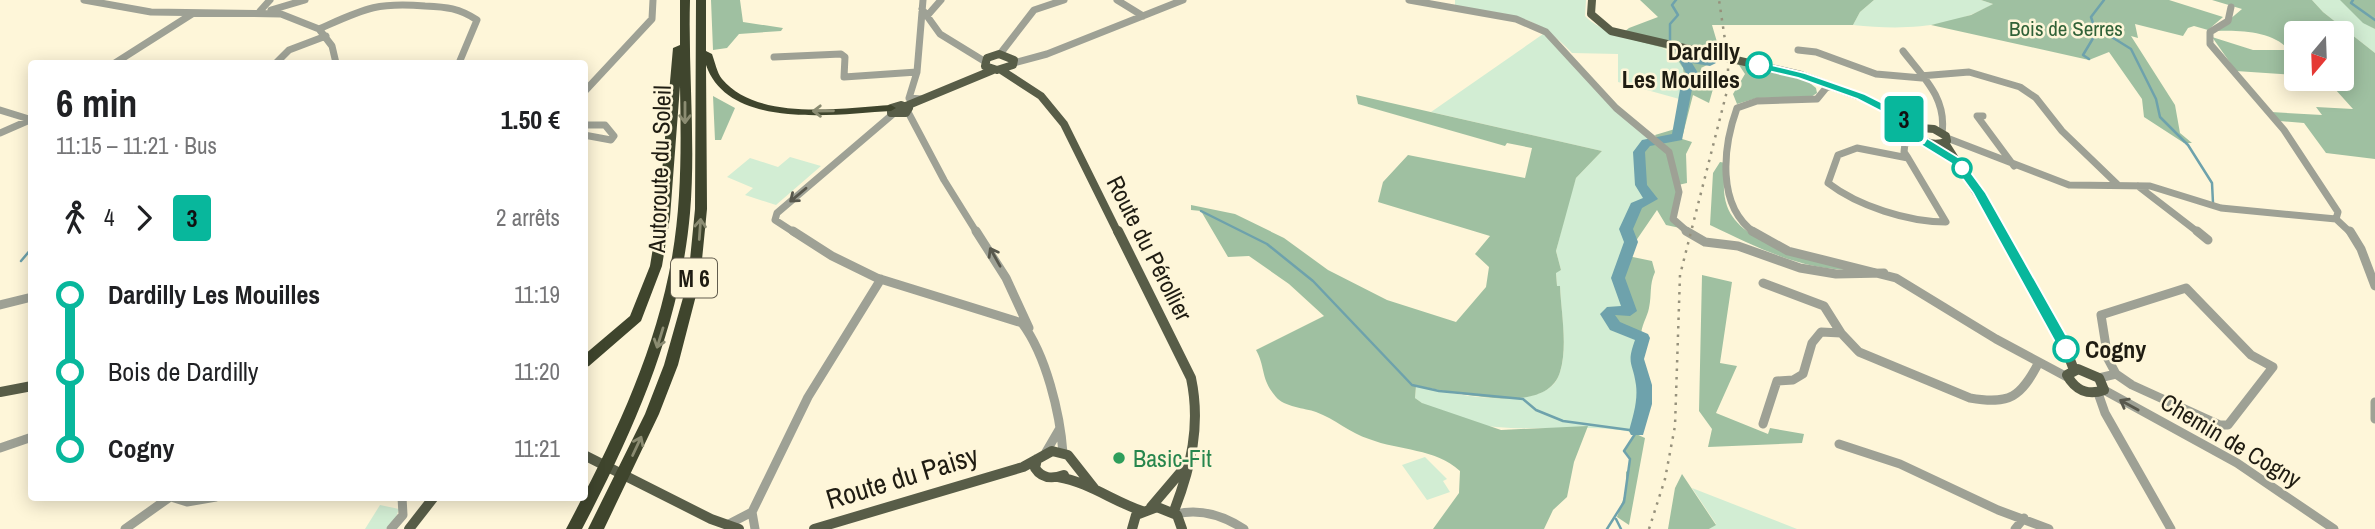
<!DOCTYPE html>
<html lang="fr">
<head>
<meta charset="utf-8">
<style>
  :root { --surface:#fff; --page:#f2f2f2; --text:#202124; --muted:#757577 }
  body { margin:0; font-family:"Archivo Narrow",sans-serif; background:var(--page); color:var(--text); height:100vh; display:flex; flex-direction:column; font-size:26px; white-space:nowrap }
  * { box-sizing:border-box; margin:0 }
  p { font-size:23px; color:var(--muted) }
  .icon { flex:none; width:38px; height:38px; fill:none; stroke:currentColor; stroke-width:2; stroke-linecap:round; stroke-linejoin:round }
  .map { position:relative; flex:1; overflow:hidden }
  .sheet { position:absolute; left:28px; top:60px; width:560px; height:441px; display:flex; flex-direction:column; background:var(--surface); border-radius:7px; box-shadow:0 4px 18px #0003 }
  .sheet>* { flex:none }
  .badge { padding:0 14px; border-radius:5px; font-size:24px; line-height:46px }
  .needle { width:46px; rotate:199deg }
  .buttons { position:absolute; left:2284px; top:21px; display:grid; gap:14px }
  .buttons a { display:grid; place-items:center; width:70px; height:70px; border-radius:7px; background:var(--surface); box-shadow:0 4px 18px #0003; font-size:35px }
  .map>.badge { position:absolute; translate:-50% -50%; box-shadow:0 0 0 4px #fff }
  .legs { display:flex; align-items:center; gap:10px; height:77px; padding:0 28px; font-size:23px }
  .legs p { margin-inline-start:auto }
  .overview { display:flex; align-items:center; justify-content:space-between; height:119px; padding:0 28px }
  h1 { font-size:38px; font-weight:800; line-height:52px }
  ul { padding:0 28px; list-style:none }
  li { display:flex; align-items:center; gap:24px; height:77px; font-size:26px }
  li i { display:grid; place-items:center; width:10px; height:100%; margin:0 9px; background:currentColor }
  li i::after { content:''; width:18px; height:18px; margin:-9px; border:5px solid; border-radius:50%; background:var(--surface) }
  li p { margin-inline-start:auto }
  li:first-child i { background:linear-gradient(#0000 50%,currentColor 0) }
  li:last-child i { background:linear-gradient(currentColor 50%,#0000 0) }
  .map>svg:first-child { display:block }
</style>
</head>
<body>
<div class="map">
<svg width="2375" height="529" viewBox="0 0 2375 529">
  <rect width="100%" height="100%" fill="#fef6d9"/>
  <path fill="#d2edd3" d="M1455,0H1586L1585,16C1611,43 1670,39 1681,63C1687,76 1679,87 1683,100L1618,82V54L1572,53C1534,12 1507,14 1455,7Z
    M1874,0H1981L1993,4C1950,29 1901,30 1853,25L1860,12Z
    M2312,0C2320,0 2334,0 2341,0C2354,6 2362,22 2375,29V53L2323,12Z
    M1546,32L1652,140L1638,156L1641,185L1651,199L1636,206L1626,231L1631,242L1630,250L1618,282L1630,311L1612,310L1607,314L1615,326L1643,338L1636,359L1644,385V404L1636,433C1565,417 1477,448 1415,398L1416,386C1447,393 1543,414 1558,377C1569,352 1561,314 1560,286H1557L1556,272L1561,270L1556,251L1570,196L1576,178L1602,151L1431,112Z
    M790,157L821,166L776,205L745,195L753,188L727,177L750,158L778,167Z
    M1425,457L1447,479L1443,481L1450,492L1427,500L1402,465Z
    M1692,488L1797,529H1709L1716,524Z
    M380,505L399,509L395,520L386,529H365Z"/>
  <path fill="#9fc0a1" d="M711,0H740L743,22L783,28L781,31L739,34L727,48L713,50Z
    M1640,0H1874L1860,12L1853,25H1712L1722,59L1710,57L1709,64L1701,68L1713,89L1709,103L1693,95L1683,134L1679,138L1692,142L1686,154L1687,183L1678,185L1673,216L1680,228L1666,225L1657,210L1629,251C1631,243 1625,236 1626,229C1628,221 1634,211 1638,203L1651,199L1640,181V148L1657,139L1655,135L1675,129C1681,108 1686,89 1683,68L1671,50L1619,36L1629,28L1658,17Z
    M1981,0H2169L2223,17L2208,30L2194,26L2188,28L2183,36L2135,24L2138,38L2131,36L2175,105L2180,133L2192,143H2184L2144,117L2142,99L2109,52L2089,60L1931,25L1971,15L1993,4Z
    M2212,0H2312L2323,12L2375,53V159L2326,153L2304,123L2280,121L2271,112L2322,115L2316,107L2353,109L2326,79H2342V33H2296V75L2236,71L2212,37L2253,50H2289C2273,31 2240,30 2216,31L2242,9Z
    M2340,0H2375V29L2363,23Z
    M1737,62L1806,80L1816,88L1817,93L1811,97L1757,98L1737,104L1733,94L1745,74Z
    M1356,95L1602,151L1576,178L1556,251L1561,270L1556,273L1557,286H1560C1561,312 1568,346 1560,372C1546,419 1451,390 1416,386L1415,398L1422,403L1501,430L1588,426L1574,462L1567,497L1553,510L1544,529H1433L1459,493L1460,471C1435,448 1400,451 1369,439C1350,433 1335,419 1316,412C1305,408 1284,407 1276,397C1260,378 1266,368 1256,350L1324,316L1289,284L1249,256L1228,257L1201,211L1191,210V205L1235,214L1284,238L1328,270L1387,300L1456,322L1486,287L1489,267L1475,254L1490,236L1378,202L1383,182L1408,155L1525,178L1532,148L1507,143L1505,146L1358,104Z
    M713,96L735,108L721,140H715Z
    M1720,162L1726,163C1724,177 1722,192 1727,206C1743,250 1826,260 1866,270C1804,272 1765,251 1710,225L1713,173Z
    M1628,256L1652,261L1655,272C1649,285 1652,294 1649,308C1647,318 1641,325 1641,337L1615,326L1607,314L1612,310L1630,311L1618,278Z
    M1702,275L1732,282L1720,363L1737,366L1716,413L1768,434L1770,428L1804,434L1802,443L1708,447L1712,429L1699,411Z
    M1636,434L1645,438L1629,525L1617,517L1626,491V472L1630,468V459L1624,451Z
    M1682,474L1716,525L1709,529H1668L1675,488Z"/>
  <g fill="none" stroke-linecap="round" stroke-linejoin="round">
    <path stroke="#6ea2ac" stroke-width="2.5" d="M2104,0L2091,17L2094,26L2131,49L2156,99L2160,117L2188,145L2212,183L2213,203
      M2353,0L2351,3L2375,20
      M1670,42V24L1678,15L1672,5L1676,0
      M1674,48L1684,58
      M2089,59L2083,55L2098,30
      M1201,211L1267,244L1313,281L1412,385L1439,391L1523,399L1536,410L1563,421L1637,431L1624,451L1630,459L1624,502L1607,529
      M21,261L32,248
      M1616,519L1621,529"/>
    <path fill="#6ea2ac" fill-rule="evenodd" d="M1684,55L1714,61L1716,63L1710,66L1692,63L1698,73L1693,84L1682,140L1650,146L1645,152L1647,185L1658,199L1642,208L1633,229L1638,242L1625,278L1637,311L1630,316L1615,315L1620,322L1648,334L1650,338L1644,359L1652,385V404L1643,435H1631L1629,431C1633,416 1638,401 1636,385C1633,362 1626,365 1635,340L1610,330L1600,314L1607,307L1621,306L1611,278L1624,242L1619,229L1631,203L1643,198L1635,185L1633,152L1642,140L1672,134L1681,84L1686,73L1678,58Z"/>
    <path stroke="#9ea195" stroke-width="7" d="M84,0L151,12L281,14L319,29L332,46L336,63
      M1117,0L1143,16
      M1409,0L1516,19L1546,32L1616,108L1669,152L1679,192L1673,219L1689,233
      M2231,7L2228,21L2210,32V44L2284,130L2338,212L2336,219
      M922,9L940,34L984,61
      M271,10L305,0
      M260,11L270,0
      M927,16L941,0
      M319,29C364,9 375,2 425,6C447,7 459,8 477,20L459,63
      M1798,50L1816,52L1876,74L1922,78
      M1903,51C1923,77 1947,98 1942,133
      M1000,54L1034,10L1064,0
      M774,57L841,54L845,57L844,77L917,72
      M115,63L192,14
      M276,63L289,50L326,36
      M1014,63L1047,54L1183,0
      M1920,76L1969,72L2020,87L2036,98L2062,131L2117,184
      M584,92L652,19L653,0
      M921,99L909,98L917,72L923,0
      M0,110L29,119
      M908,112L944,180L977,233
      M1983,116H1977L2014,166
      M584,125H605L614,136L611,140L584,135
      M0,133L32,119
      M1947,138L2069,185L2150,186L2221,208L2336,219L2351,233
      M1857,148L1908,158L1946,222C1908,222 1858,206 1828,183L1838,155Z
      M1908,158L1904,152L1905,143L1924,141
      M2138,186L2199,233
      M795,233L775,220L777,213L893,114
      M1755,233C1716,206 1723,147 1737,108L1757,101L1817,99L1826,88L1833,86"/>
    <path stroke="#9ea195" stroke-width="9" d="M793,231L832,256L877,278L1022,323C1046,355 1060,413 1063,453
      M976,231L1006,278L1029,328
      M1686,231L1705,242L1738,246L1800,268L1836,274L1884,273
      M1752,231L1788,251L1896,278L1996,339L2067,377
      M2197,231L2208,240
      M2350,231L2361,249L2375,286
      M1763,283L1824,306L1841,333
      M2186,288L2251,355L2273,367L2228,425H2220L2132,385L2116,374L2108,359L2101,315Z
      M0,305L32,297
      M2099,378L2116,374
      M2104,390L2237,463L2334,529
      M2098,393L2105,413L2171,529
      M2375,402V419
      M1763,424L1777,381L1793,380L1803,374L1812,343L1821,332L1841,333L1859,352L1970,398C2010,405 2021,397 2039,362
      M1839,444L1900,464L1998,510L2049,529
      M0,448L32,437
      M1046,452L1060,428
      M171,497L187,502L216,497
      M1176,514C1200,508 1224,516 1244,529
      M727,525L752,512
      M125,529L170,497
      M391,529L403,515L402,497
      M755,529L752,512L808,397L881,279
      M2015,529L2024,518"/>
    <path stroke="#585d48" stroke-width="8" d="M1592,0L1591,14L1611,31L1801,75L1861,97L1925,128
      M999,54L1014,60L1013,65L997,70L985,66L987,58Z
      M1001,70L1041,96L1064,124L1118,233
      M901,105L909,108L906,113H891V108Z
      M906,106L993,70
      M1921,128L1934,129L1946,136L1947,141C1935,147 1924,143 1915,133Z
      M1945,143L2002,233"/>
    <path stroke="#585d48" stroke-width="10" d="M1118,231L1191,378C1201,425 1191,467 1174,511
      M2001,231L2064,344L2074,370
      M2078,369L2099,378L2104,390C2088,396 2075,390 2067,375Z
      M0,392L32,386
      M584,455L711,519L739,529
      M1037,459L1035,468C1042,479 1052,479 1064,475
      M1058,477C1088,482 1113,501 1142,511
      M1151,507L1191,460
      M409,529L434,497
      M814,529L1023,467L1052,451L1068,455L1094,488
      M1132,529L1136,515L1157,507L1177,515L1182,529"/>
    <path fill="#3f452d" fill-rule="evenodd" d="M680,0H690C688,71 696,143 690,213C680,327 634,430 582,529H566C612,442 655,355 672,257C682,200 681,143 680,86L670,217L662,266L641,321L589,366L584,368V355L630,316L650,266L658,217L673,48L680,45Z
      M696,0H706V51L712,54C715,62 717,73 722,79C758,122 842,108 891,105L896,108L891,111C837,114 729,131 706,65L707,209L700,280L678,365L659,414L604,529H588L645,414L664,365L688,280L695,209Z"/>
    <path stroke="#96917c" stroke-width="2.5" stroke-dasharray="2.5 6" stroke-linecap="butt" d="M1649,529L1665,479L1675,426L1680,275L1728,87V60L1719,0"/>
  </g>
  <defs><path id="oneway-shaft" d="M-6 0H5M1.5-3L5.5 0L1.5 3" fill="none" stroke-width="1.6" stroke-linecap="round" stroke-linejoin="round" transform="scale(1.75)"/></defs>
  <g stroke="#8b8c72">
    <use href="#oneway-shaft" transform="translate(823 111) rotate(179)"/>
    <use href="#oneway-shaft" transform="translate(685 113) rotate(90)"/>
    <use href="#oneway-shaft" transform="translate(700 229) rotate(-86)"/>
    <use href="#oneway-shaft" transform="translate(660 338) rotate(107)"/>
    <use href="#oneway-shaft" transform="translate(637 446) rotate(-65)"/>
  </g>
  <g stroke="#58584d">
    <use href="#oneway-shaft" transform="translate(798 195) rotate(140)"/>
    <use href="#oneway-shaft" transform="translate(995 257) rotate(-119)"/>
    <use href="#oneway-shaft" transform="translate(2129 405) rotate(-151)"/>
  </g>
  <path fill="#08b79c" stroke="#fff" stroke-width="2" d="M1759,62L1805,73L1865,94L1907,115L1922,135L1961,159L1986,193L2074,349L2071,353H2061L1973,193L1952,164L1913,140L1898,120L1857,99L1798,78L1755,68L1754,65Z"/>
  <g fill="#fff" stroke="#08b79c" stroke-width="3.5">
    <circle cx="1759" cy="65" r="12"/>
    <circle cx="1962" cy="168" r="9"/>
    <circle cx="2066" cy="349" r="12"/>
  </g>
  <circle fill="#2e9e5b" stroke="#fef6d9" stroke-width="2.5" cx="1119" cy="458" r="7"/>
  <g text-anchor="middle" dominant-baseline="central" stroke-width="5" stroke-linejoin="round" paint-order="stroke">
    <g font-size="21" fill="#306137" stroke="#fef6d9">
      <text x="2066" y="28">Bois de Serres</text>
    </g>
    <rect fill="#fef6d9" stroke="#625d4e" stroke-width="2" x="671" y="258.5" width="46" height="39" rx="5"/>
    <g font-size="23" font-weight="bold" fill="#1f1c12">
      <text x="694" y="278">M 6</text>
    </g>
    <g font-size="24" font-weight="bold" fill="#1f1c12" stroke="#fef6d9" text-anchor="end">
      <text x="1740" y="51">Dardilly<tspan x="1740" dy="28">Les Mouilles</tspan></text>
      <text x="2085" y="349" text-anchor="start">Cogny</text>
    </g>
    <g font-size="24" fill="#1f1c12" stroke="#fef6d9">
      <text transform="translate(659 169) rotate(-88)">Autoroute du Soleil</text>
      <text transform="translate(1150 248) rotate(63)">Route du Pérollier</text>
      <text transform="translate(2231 440) rotate(31)">Chemin de Cogny</text>
    </g>
    <g font-size="24" fill="#27864d" stroke="#fef6d9" text-anchor="start">
      <text x="1133" y="458">Basic-Fit</text>
    </g>
    <g font-size="28" fill="#1f1c12" stroke="#fef6d9">
      <text transform="translate(902 477) rotate(-17)">Route du Paisy</text>
    </g>
  </g>
</svg>
<div class="buttons">
<a><svg class="needle" viewBox="-14 -14 28 28"><path d="M0-13l5 13h-10z" fill="#e53935"/><path d="M0 13l5-13h-10z" fill="#757577"/></svg></a>
</div>
<b class="badge" style="left:1904px;top:119px;background:#08b79c;color:#111">3</b>
<section class="sheet">
<div class="overview"><div><h1>6 min</h1><p>11:15 – 11:21 · Bus</p></div><b>1.50 €</b></div>
<div class="legs"><svg class="icon" aria-label="walk" viewBox="0 0 24 24"><circle cx="13" cy="4" r="2"/><path d="M13 8l-2 6 4 7M11 14l-3 7M7 12l3-4h3l4 4"/></svg>4<svg class="icon" aria-label="forward" viewBox="0 0 24 24"><path d="M9 5l7 7-7 7"/></svg><b class="badge" style="background:#08b79c;color:#111">3</b><p>2 arrêts</p></div>
<ul>
<li><i style="color:#08b79c"></i><b>Dardilly Les Mouilles</b><p>11:19</p></li>
<li><i style="color:#08b79c"></i><span>Bois de Dardilly</span><p>11:20</p></li>
<li><i style="color:#08b79c"></i><b>Cogny</b><p>11:21</p></li>
</ul>
</section>
</div>
</body>
</html>
